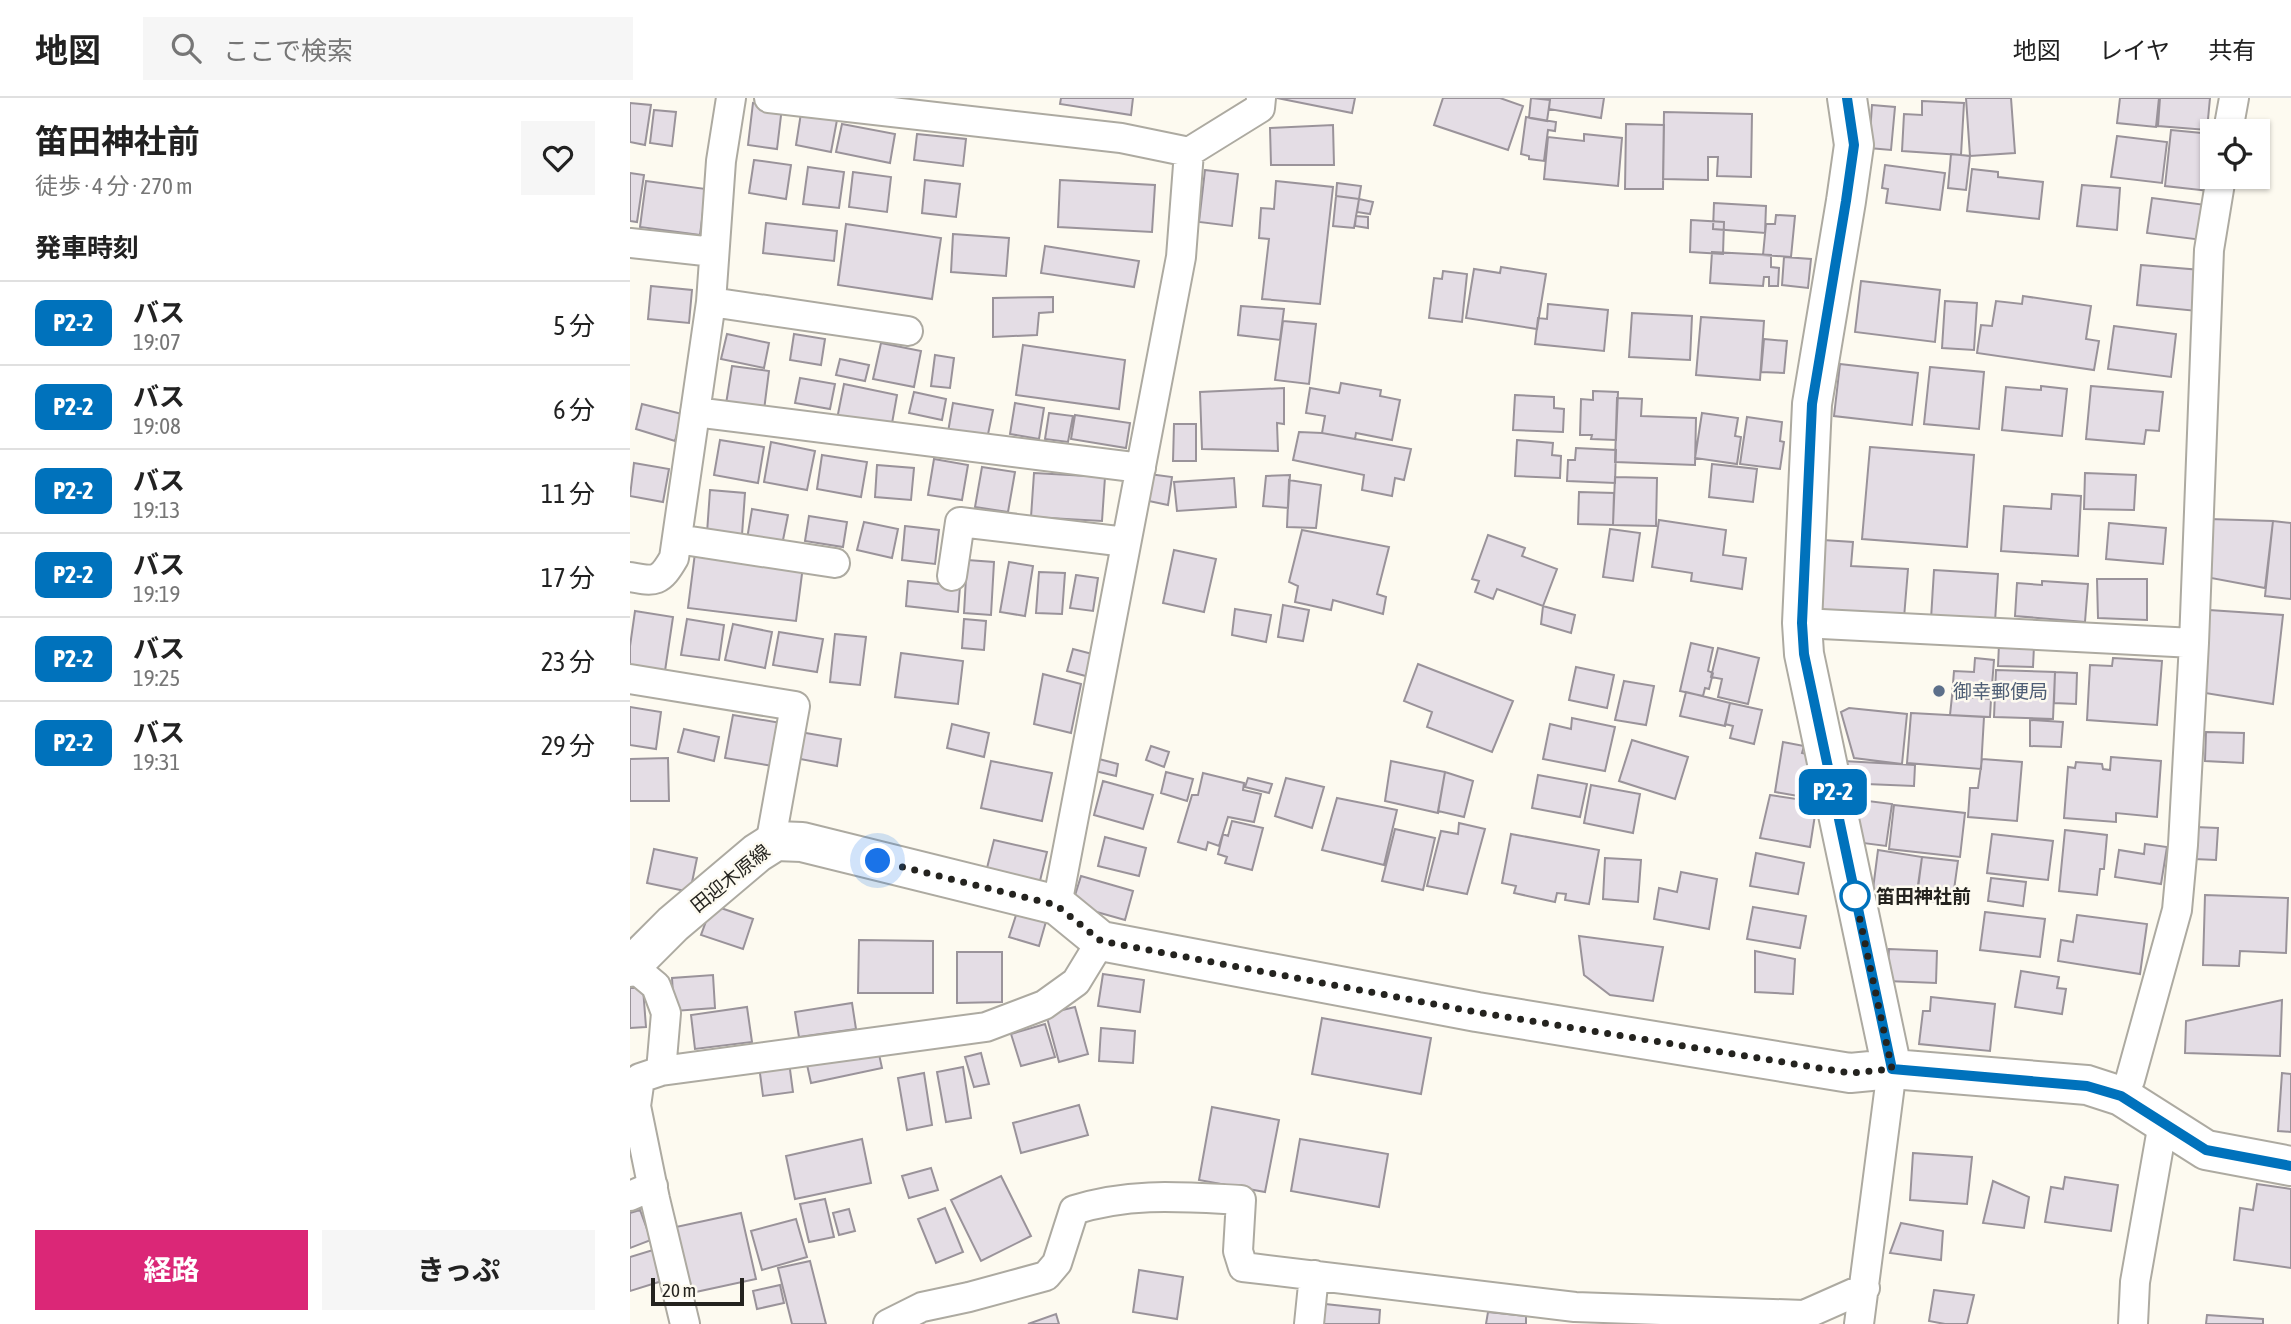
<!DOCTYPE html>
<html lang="ja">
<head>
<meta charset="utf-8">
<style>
  :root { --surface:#fff; --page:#f6f6f6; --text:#222; --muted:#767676; --line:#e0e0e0; --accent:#db2777 }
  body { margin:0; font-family:"Asap Condensed","Noto Sans JP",sans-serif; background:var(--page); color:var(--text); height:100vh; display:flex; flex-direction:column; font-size:26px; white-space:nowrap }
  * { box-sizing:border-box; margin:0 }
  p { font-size:23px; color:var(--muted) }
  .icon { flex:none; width:38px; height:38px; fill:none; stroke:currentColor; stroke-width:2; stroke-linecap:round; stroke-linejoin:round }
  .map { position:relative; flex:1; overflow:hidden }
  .sheet { display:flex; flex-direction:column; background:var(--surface); width:630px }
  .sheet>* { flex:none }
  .badge { padding:0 14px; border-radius:10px; font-size:24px; line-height:46px }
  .buttons { position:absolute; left:1570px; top:21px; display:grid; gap:14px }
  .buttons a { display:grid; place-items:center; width:70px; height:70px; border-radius:0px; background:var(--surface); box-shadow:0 2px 5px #0004; font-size:35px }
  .scale { position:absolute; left:21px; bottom:18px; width:93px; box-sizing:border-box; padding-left:7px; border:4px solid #24231f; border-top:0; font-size:19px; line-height:24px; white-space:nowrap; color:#24231f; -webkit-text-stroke:5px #fdfaf0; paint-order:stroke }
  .you { position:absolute; width:35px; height:35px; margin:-18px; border:5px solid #fff; border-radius:50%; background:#1a73e8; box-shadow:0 0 0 10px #1a73e833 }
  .map>.badge { position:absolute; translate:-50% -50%; box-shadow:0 0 0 4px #fff }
  h2 { padding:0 35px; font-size:26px; line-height:63px }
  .round { display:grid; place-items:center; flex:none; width:74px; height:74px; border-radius:0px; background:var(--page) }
  .summary { display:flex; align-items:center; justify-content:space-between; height:119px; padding:0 35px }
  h1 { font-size:33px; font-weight:700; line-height:52px }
  .action { display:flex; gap:14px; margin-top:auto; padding:14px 35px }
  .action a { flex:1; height:80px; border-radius:0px; background:var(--accent); color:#fff; font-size:28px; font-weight:700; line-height:80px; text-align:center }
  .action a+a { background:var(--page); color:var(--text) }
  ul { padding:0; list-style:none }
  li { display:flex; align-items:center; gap:21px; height:84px; padding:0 35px; border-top:2px solid var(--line) }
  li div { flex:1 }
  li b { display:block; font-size:26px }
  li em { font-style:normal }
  li .badge { min-width:77px; font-weight:700; text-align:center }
  header { display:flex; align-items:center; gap:42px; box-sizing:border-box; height:98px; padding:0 35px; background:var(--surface); border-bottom:2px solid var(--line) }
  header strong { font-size:33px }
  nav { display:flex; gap:38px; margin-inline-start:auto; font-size:24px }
  .search { width:490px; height:63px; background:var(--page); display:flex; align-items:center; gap:18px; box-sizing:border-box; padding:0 24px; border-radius:0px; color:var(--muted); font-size:26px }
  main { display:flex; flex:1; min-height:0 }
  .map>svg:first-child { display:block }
</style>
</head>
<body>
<header>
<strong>地図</strong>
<div class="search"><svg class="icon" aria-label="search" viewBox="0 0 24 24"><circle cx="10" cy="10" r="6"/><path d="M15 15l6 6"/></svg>ここで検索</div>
<nav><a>地図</a><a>レイヤ</a><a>共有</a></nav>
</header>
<main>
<section class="sheet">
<div class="summary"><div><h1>笛田神社前</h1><p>徒歩 · 4 分 · 270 m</p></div><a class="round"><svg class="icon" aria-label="heart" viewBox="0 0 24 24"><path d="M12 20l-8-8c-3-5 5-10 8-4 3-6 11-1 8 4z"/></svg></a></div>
<h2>発車時刻</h2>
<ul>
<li><span class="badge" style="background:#0072bc;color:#fff">P2-2</span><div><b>バス</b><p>19:07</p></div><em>5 分</em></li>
<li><span class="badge" style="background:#0072bc;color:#fff">P2-2</span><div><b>バス</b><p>19:08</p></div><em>6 分</em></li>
<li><span class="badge" style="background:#0072bc;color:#fff">P2-2</span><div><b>バス</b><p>19:13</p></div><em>11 分</em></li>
<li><span class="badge" style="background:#0072bc;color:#fff">P2-2</span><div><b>バス</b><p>19:19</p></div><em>17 分</em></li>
<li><span class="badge" style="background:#0072bc;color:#fff">P2-2</span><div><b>バス</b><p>19:25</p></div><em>23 分</em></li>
<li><span class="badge" style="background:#0072bc;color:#fff">P2-2</span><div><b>バス</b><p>19:31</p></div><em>29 分</em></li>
</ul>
<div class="action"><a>経路</a><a>きっぷ</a></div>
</section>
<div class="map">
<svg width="1661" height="1226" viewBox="0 0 1661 1226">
  <rect width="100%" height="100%" fill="#fdfaf0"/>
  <path fill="#e4dde5" stroke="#9a939a" stroke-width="2" d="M431,0H503L501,17L430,6Z
    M647,0H725L722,15Z
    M813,0H870L893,8L878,52L804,27Z
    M901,0L920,2L917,23L899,20Z
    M910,0H974L971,20L919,11L920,2Z
    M1336,0H1381L1385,55L1340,58Z
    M1490,0H1529L1526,29L1487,25Z
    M1530,0H1580L1577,32L1528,28Z
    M1292,3L1334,5L1331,57L1272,53L1274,16L1292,17Z
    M0,5L21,7L15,47L0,44Z
    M123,5L152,9L147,51L118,47Z
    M1242,7L1265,9L1261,52L1239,50Z
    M24,12L46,14L42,48L20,45Z
    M1034,14L1122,16L1121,79L1087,78L1088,59H1078V82L1033,81Z
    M171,15L207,22L201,54L166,47Z
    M896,19L926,24L925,33L918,32L914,63L899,61V58L891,56Z
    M212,26L265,36L260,65L206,54Z
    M996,26L1034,27L1033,91H995Z
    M703,27L704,67H641L640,30Z
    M1541,32L1582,36L1579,93L1535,88Z
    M287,36L336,41L333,68L284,62Z
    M954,36L992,40L988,88L914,81L918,39L954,43Z
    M1487,38L1537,44L1532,85L1481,79Z
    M1321,56L1340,58L1336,92L1318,90Z
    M124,62L161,67L156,101L119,95Z
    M1255,67L1315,75L1310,112L1256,105L1258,91L1252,90Z
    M178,69L214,74L209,110L173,106Z
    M1342,71L1368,74V79L1413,84L1409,121L1337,113Z
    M575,72L608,76L602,128L569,124Z
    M223,74L261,79L257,114L219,109Z
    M0,75L14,77L7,124L0,123Z
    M295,82L330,86L326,119L292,115Z
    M430,82L525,87L522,134L428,129Z
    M16,83L76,91L70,137L10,129Z
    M646,83L703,89L690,206L632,201L639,141L629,140L631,110L644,111Z
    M707,85L731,88L729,101L706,98Z
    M1452,87L1490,90L1487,132L1447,128Z
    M706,98L729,101L724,130L703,128Z
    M1522,100L1576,107L1572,142L1517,135Z
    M729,101L743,104L740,116L727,114Z
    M1084,105L1136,108L1135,135L1083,131Z
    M1146,117L1165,118L1161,159L1133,157L1136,126H1145Z
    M726,118L738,119V130L725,128Z
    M1061,122L1094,124L1093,156L1060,154Z
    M136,125L207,133L204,163L133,155Z
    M216,126L311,140L302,201L208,187Z
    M323,136L379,140L376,178L321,174Z
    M415,148L509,163L504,189L411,175Z
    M1082,154L1141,157V169L1149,170L1148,188H1139V179H1134L1133,188L1080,185Z
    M1154,159L1181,161L1178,190L1152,187Z
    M1511,167L1571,172L1567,213L1507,207Z
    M871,169L916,176L907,231L836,220L844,171L870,175Z
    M813,173L837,176L832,224L799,220L804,180L812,181Z
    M1231,183L1310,192L1305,244L1225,234Z
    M21,188L62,192L59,225L18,221Z
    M1393,198L1461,208L1456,241L1469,243L1464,272L1347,255L1351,227L1362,228L1366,203L1392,206Z
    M423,199V214L409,215L407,237L363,239V200Z
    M1315,203L1347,205L1344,252L1312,250Z
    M918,206L978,212L974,253L905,246L908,220L917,221Z
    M611,208L654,211L650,242L608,237Z
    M1002,215L1062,218L1060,262L999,259Z
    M1071,219L1134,223L1130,282L1066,277Z
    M653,223L686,226L679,286L645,282Z
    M1484,228L1546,236L1541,279L1478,271Z
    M97,236L139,245L134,270L91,261Z
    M164,236L195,241L191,267L160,262Z
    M1134,241L1157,243L1154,275L1131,274Z
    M251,245L291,253L284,289L243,281Z
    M393,247L495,262L489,311L386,297Z
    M305,257L324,260L320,290L301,288Z
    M210,261L239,267L235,283L206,277Z
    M1210,266L1288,275L1282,327L1204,318Z
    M102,268L139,273L134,312L96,306Z
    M1300,269L1354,274L1349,331L1294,326Z
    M170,280L205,286L200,311L165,305Z
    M711,285L751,292L750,298L770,302L762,342L726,335L725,341L692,335L695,318L676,315L680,290L709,295Z
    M214,286L267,297L261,331L207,321Z
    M1411,288L1437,291L1432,338L1372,332L1376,289L1411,292Z
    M1461,288L1533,294L1529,333L1516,332L1514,346L1456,341Z
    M654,290V326L647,325L648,353L572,351L570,294Z
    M963,293L988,294L986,342L961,341L962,337H950L951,301L963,302Z
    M284,294L316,301L312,322L279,315Z
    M885,297L924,299V310L934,311L933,334L883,332Z
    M987,300L1012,301L1011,318L1066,320L1065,367L985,364Z
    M323,305L363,312L357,341L318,334Z
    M385,305L414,310L409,341L380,336Z
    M12,306L52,316L45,343L6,331Z
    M419,315L443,318L438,344L415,341Z
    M1072,315L1108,320L1105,338L1111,339L1107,366L1065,360Z
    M445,317L500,325L496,350L441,341Z
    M1117,319L1152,324L1150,343L1154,344L1150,371L1110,366Z
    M544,326H566V363H543Z
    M669,334L692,335L781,351L774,382L765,380L762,398L732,392L734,377L663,362Z
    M90,342L134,349L128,385L84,377Z
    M887,342L923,345L922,357L931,358L930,380L885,378Z
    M141,344L185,353L177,392L134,384Z
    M1240,349L1344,357L1337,449L1232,441Z
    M946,350L986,352L985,385L937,383L938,362H945Z
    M192,357L237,364L231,399L187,391Z
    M304,361L338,367L332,402L298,397Z
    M4,365L39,371L33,404L0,398Z
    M1082,366L1127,371L1123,404L1079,399Z
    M247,367L284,370L281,402L245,399Z
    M352,369L385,374L378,414L345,409Z
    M404,375L475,379L472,423L401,419Z
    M1455,375L1506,377L1504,412L1454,411Z
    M519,376L542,379L538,407L514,402Z
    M660,377L658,410L633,408L636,378Z
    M985,379L1027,380L1026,428L983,427Z
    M604,380L606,409L547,413L544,384Z
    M659,382L691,387L686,430L657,429Z
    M80,392L115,395L112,437L77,435Z
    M949,394L984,395L983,427L948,426Z
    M1422,396L1451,398L1448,458L1371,453L1374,408L1421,411Z
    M122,411L158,417L152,447L117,441Z
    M179,418L217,424L213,449L175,443Z
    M1579,421L1643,423L1635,490L1581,480Z
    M1029,422L1096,432L1093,457L1116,460L1112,491L1061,483L1062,475L1022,469Z
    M1643,423L1661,425V501L1635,498Z
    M234,424L268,431L262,460L227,452Z
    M1479,425L1536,430L1533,466L1476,461Z
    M275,428L309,432L305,466L272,462Z
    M980,431L1010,435L1003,483L973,479Z
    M672,432L759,449L747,496L756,499L753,516L703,502L701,512L665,504L668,488L659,484Z
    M858,437L895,450L892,458L927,471L913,508L867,491L863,501L845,494L849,483L842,481Z
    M1193,442L1223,444L1221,468L1278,471L1274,520L1188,514Z
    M544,452L586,461L574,514L533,505Z
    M65,455L173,468L166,523L58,510Z
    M337,462L364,464L361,517L334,515Z
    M379,464L403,468L395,518L370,514Z
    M1304,472L1368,476L1365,524L1301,521Z
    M409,474L435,475L432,516L406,515Z
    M446,477L468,480L463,513L440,510Z
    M1467,481H1517V522L1468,520Z
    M278,483L330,488L328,514L276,508Z
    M1412,483L1458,486L1455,524L1385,518L1387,485L1412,487Z
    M653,507L679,512L673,543L648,539Z
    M913,508L945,517L941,535L911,526Z
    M605,511L641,517L636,544L602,537Z
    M1579,512L1653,517L1643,606L1569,594Z
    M5,513L43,519L35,573L0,567V548Z
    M57,521L94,527L89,562L51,557Z
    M334,521L356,523L354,552L332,550Z
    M103,526L142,534L135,570L95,562Z
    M149,534L193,541L187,574L143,567Z
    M205,536L236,539L230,587L200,584Z
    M1061,545L1083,550L1078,573L1083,575L1079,591L1075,590L1073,598L1050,593Z
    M1369,546L1404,548L1403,569L1368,568Z
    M1088,550L1129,560L1118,606L1088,599L1092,581L1081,579Z
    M443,551L470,558L463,580L437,573Z
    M271,555L333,563L328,606L265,599Z
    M1345,560L1364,562L1361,600L1322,598L1324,573L1344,574Z
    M1483,560L1532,563L1527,627L1457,622L1460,567L1482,568Z
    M788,566L883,603L862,654L797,629L802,614L774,603Z
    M946,569L984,577L977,610L939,602Z
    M1366,572L1425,574L1423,621L1364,619Z
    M1425,574L1447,575L1446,606L1424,605Z
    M413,576L451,586L441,635L404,626Z
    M994,583L1024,588L1016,627L985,622Z
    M1056,594L1100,605L1095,628L1050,618Z
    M1322,598L1361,601L1360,619L1320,617Z
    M1100,605L1132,612L1124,646L1100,640L1103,628L1095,626Z
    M0,609L31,614L26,651L0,647Z
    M1219,610L1277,616L1272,666L1224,660L1211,614Z
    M1281,615L1354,619L1351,671L1277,665Z
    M103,617L151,625L143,668L95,660Z
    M942,620L985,629L975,673L913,661L920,626L941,631Z
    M1400,622L1433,624L1431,649L1400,648Z
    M322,626L359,635L354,659L317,650Z
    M54,631L89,639L84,663L48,654Z
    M170,634L211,641L207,668L165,660Z
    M1576,634L1614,635L1613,665L1575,663Z
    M1002,642L1058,659L1045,701L989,683Z
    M1153,644L1174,648L1172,655L1181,657L1174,699L1145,694Z
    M521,648L539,654L534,669L516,662Z
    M1481,659L1531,663L1527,719L1486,715V724L1434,720L1438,669L1445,670L1446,664L1472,666L1473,671L1480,672Z
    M38,660L39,703H0V661Z
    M469,661L488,666L486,678L465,673Z
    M1352,661L1392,664L1387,723L1338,719L1340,690H1348Z
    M361,663L422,675L412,723L351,710Z
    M761,663L815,674L808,715L755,703Z
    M1213,663L1285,667L1284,688L1212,685Z
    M536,674L563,681L557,703L531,695Z
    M815,674L843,683L834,719L808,713Z
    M573,675L614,685L613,692L631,696L624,724L598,719L589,748L578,744L576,752L548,744L562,697H568Z
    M908,677L957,686L950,719L902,710Z
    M618,680L642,686L639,695L615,689Z
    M656,680L694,689L682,730L645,718Z
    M473,683L523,697L513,731L464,717Z
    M961,687L1010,696L1003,735L954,725Z
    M1140,697L1187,704L1180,749L1130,740Z
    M707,700L767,712L754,767L692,752Z
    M1230,702L1262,706L1256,748L1225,744Z
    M1264,707L1335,715L1330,759L1259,751Z
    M602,723L633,730L622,772L595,765L597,759L588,756L593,736L598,738Z
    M829,725L855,731L837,796L797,788L811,733L828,736Z
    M1565,729L1588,730L1586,762L1564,761Z
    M765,731L805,740L793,792L752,783Z
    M1435,732L1477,737L1474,771H1470L1467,797L1429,793Z
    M881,736L969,752L959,806L935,802L936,796L927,795L925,804L884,795L886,788L872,785Z
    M1362,736L1423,743L1418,782L1357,775Z
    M475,739L516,750L509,778L468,768Z
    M364,742L417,754L408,791L355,778Z
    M1515,746L1537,749L1531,786L1485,779L1489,752L1514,756Z
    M24,751L67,760L60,794L17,785Z
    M1248,752L1292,759L1286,806L1242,799Z
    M1126,755L1174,765L1168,796L1120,788Z
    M1292,759L1328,763L1322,806L1286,801Z
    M975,760L1011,762L1008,804L973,801Z
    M1051,774L1087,781L1079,831L1024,821L1029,790L1047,794Z
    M451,778L503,793L495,822L442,807Z
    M1361,780L1396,784L1393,808L1358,803Z
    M1575,797L1658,800L1656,855L1610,853L1609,868L1573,867Z
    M82,807L123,821L113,851L71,837Z
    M1123,809L1176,818L1170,850L1117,841Z
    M388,811L417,820L409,848L379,839Z
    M1355,814L1415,821L1410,859L1350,852Z
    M1447,817L1517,826L1510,876L1428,863L1431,842L1443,844Z
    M949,838L1033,849L1023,903L980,897L954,877Z
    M229,842L303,843V895H228Z
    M1259,851L1307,853L1306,885L1257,883Z
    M1125,853L1165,861L1163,896L1125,894Z
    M327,854H372V904L327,905Z
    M1391,873L1429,879L1427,890L1436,891L1432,916L1385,909Z
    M473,876L514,882L510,914L468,908Z
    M83,877L85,910L44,913L42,880Z
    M0,890H13L16,929L0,930Z
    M1301,899L1365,906L1360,953L1289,946L1293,913H1300Z
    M1652,902L1650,958L1555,955L1556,923Z
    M222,905L226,931L169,939L165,914Z
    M117,909L122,944L65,951L61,917Z
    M445,909L458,956L429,964L416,916Z
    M692,920L801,940L791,996L682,976Z
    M415,926L425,959L391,968L381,936Z
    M471,930L505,933L503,965L469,963Z
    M247,947L252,970L181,985L176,962Z
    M351,955L359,986L344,989L335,959Z
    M159,964L163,994L133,998L129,968Z
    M333,969L341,1020L316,1024L307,974Z
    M294,975L302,1027L277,1032L268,980Z
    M1652,975L1661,976V1034L1648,1033Z
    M449,1007L458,1037L391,1055L383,1025Z
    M582,1009L649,1022L635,1094L569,1082Z
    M232,1041L241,1085L165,1101L156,1058Z
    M670,1041L758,1056L749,1109L661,1093Z
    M1283,1055L1342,1059L1337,1106L1280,1102Z
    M301,1070L308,1092L279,1100L272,1078Z
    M371,1078L401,1138L351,1163L321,1102Z
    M1435,1079L1488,1087L1481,1133L1415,1124L1421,1089L1433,1091Z
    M1363,1083L1399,1099L1394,1130L1353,1125Z
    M1627,1086L1661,1091V1170L1604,1162L1610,1110L1623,1112Z
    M195,1101L204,1139L179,1144L170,1106Z
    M315,1110L333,1154L306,1165L288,1121Z
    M219,1111L225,1133L209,1137L203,1115Z
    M10,1112L21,1142L0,1150V1115Z
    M111,1115L126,1181L61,1195L46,1129Z
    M166,1121L177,1159L132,1172L121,1133Z
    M1271,1125L1313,1133L1311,1162L1260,1155Z
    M23,1152L32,1183L0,1193V1159Z
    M180,1163L196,1226H162L148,1170Z
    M509,1172L553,1179L547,1221L503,1214Z
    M150,1187L154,1205L127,1211L123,1193Z
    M1304,1192L1344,1197L1337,1226H1315L1299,1223Z
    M686,1205L750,1212L749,1226H683Z
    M858,1214L896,1218V1226H856Z
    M426,1216L429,1226H398Z
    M1577,1217L1633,1221V1226H1576Z"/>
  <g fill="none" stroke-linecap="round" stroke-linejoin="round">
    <defs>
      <path id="minor" d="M139,0L491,40L559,54L630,10L631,0
        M1598,33L1604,0
        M0,145L84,154
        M81,204L278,233
        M65,314L511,370
        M47,441L205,465
        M322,478L330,424L496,444
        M0,479C26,484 30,484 44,460L81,204L91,63L101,0
        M1172,525L1564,545
        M0,581L165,608L140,747
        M427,807L551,159L559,54
        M2,868L26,888L36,915L31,973
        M1491,998L1500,982L1547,812L1553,747L1564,545L1579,152L1591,79
        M0,1098L23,1088
        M55,1226L25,1101L6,1008L10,980L31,973L356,929L414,907L446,884L471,843
        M258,1226L292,1209L339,1199L416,1178L427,1165L444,1112C502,1094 552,1099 611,1102L608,1153L613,1169L945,1209L1174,1217L1235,1190
        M679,1226L684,1177
        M1229,1226L1262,971
        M1503,1226L1505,1184L1533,1025"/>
      <path id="secondary" d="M1217,0L1224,47L1216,103L1182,306L1172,525L1174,556L1262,971
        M0,869L43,826L127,755L146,743L172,744L427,807L471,843L847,914L1220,975L1262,971L1457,987L1491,998L1576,1052L1661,1068"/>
    </defs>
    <use href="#minor" stroke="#adaaa1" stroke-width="32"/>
    <use href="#secondary" stroke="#adaaa1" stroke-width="42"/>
    <use href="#minor" stroke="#fff" stroke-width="28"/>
    <use href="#secondary" stroke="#fff" stroke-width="38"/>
  </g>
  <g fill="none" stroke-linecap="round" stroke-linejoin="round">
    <defs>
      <path id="line" d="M1217,0L1224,47L1216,103L1182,306L1172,525L1174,556L1262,971L1457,988L1491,998L1576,1052L1661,1068"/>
    </defs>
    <use href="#line" stroke="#fff" stroke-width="16"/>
    <use href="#line" stroke="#0072bc" stroke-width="10"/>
    <path stroke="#24231f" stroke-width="7" stroke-dasharray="0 12.6" d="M248,763L426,807L471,843L846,914L1220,975L1262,971L1223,789L1225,798"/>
  </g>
  <circle fill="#5c6f8a" stroke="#fdfaf0" stroke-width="2.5" cx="1309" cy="593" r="7"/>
  <circle fill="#fff" stroke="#0072bc" stroke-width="3.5" cx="1225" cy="798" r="14"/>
  <g text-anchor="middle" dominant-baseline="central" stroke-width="5" stroke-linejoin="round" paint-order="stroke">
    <g font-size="19" fill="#4e5e75" stroke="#fdfaf0" text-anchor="start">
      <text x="1323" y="593">御幸郵便局</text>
    </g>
    <g font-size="19" fill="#24231f" stroke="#fdfaf0">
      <text transform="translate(100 780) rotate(-39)">田迎木原線</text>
    </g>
    <g font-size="19" font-weight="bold" fill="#24231f" stroke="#fdfaf0" text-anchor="start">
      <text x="1246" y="798">笛田神社前</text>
    </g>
  </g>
</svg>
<div class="buttons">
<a><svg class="icon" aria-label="locate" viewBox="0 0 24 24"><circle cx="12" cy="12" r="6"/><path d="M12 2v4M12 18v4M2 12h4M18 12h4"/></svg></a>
</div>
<div class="scale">20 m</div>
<div class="you" style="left:248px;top:763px"></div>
<b class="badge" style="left:1203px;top:694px;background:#0072bc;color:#fff">P2-2</b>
</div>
</main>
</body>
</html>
